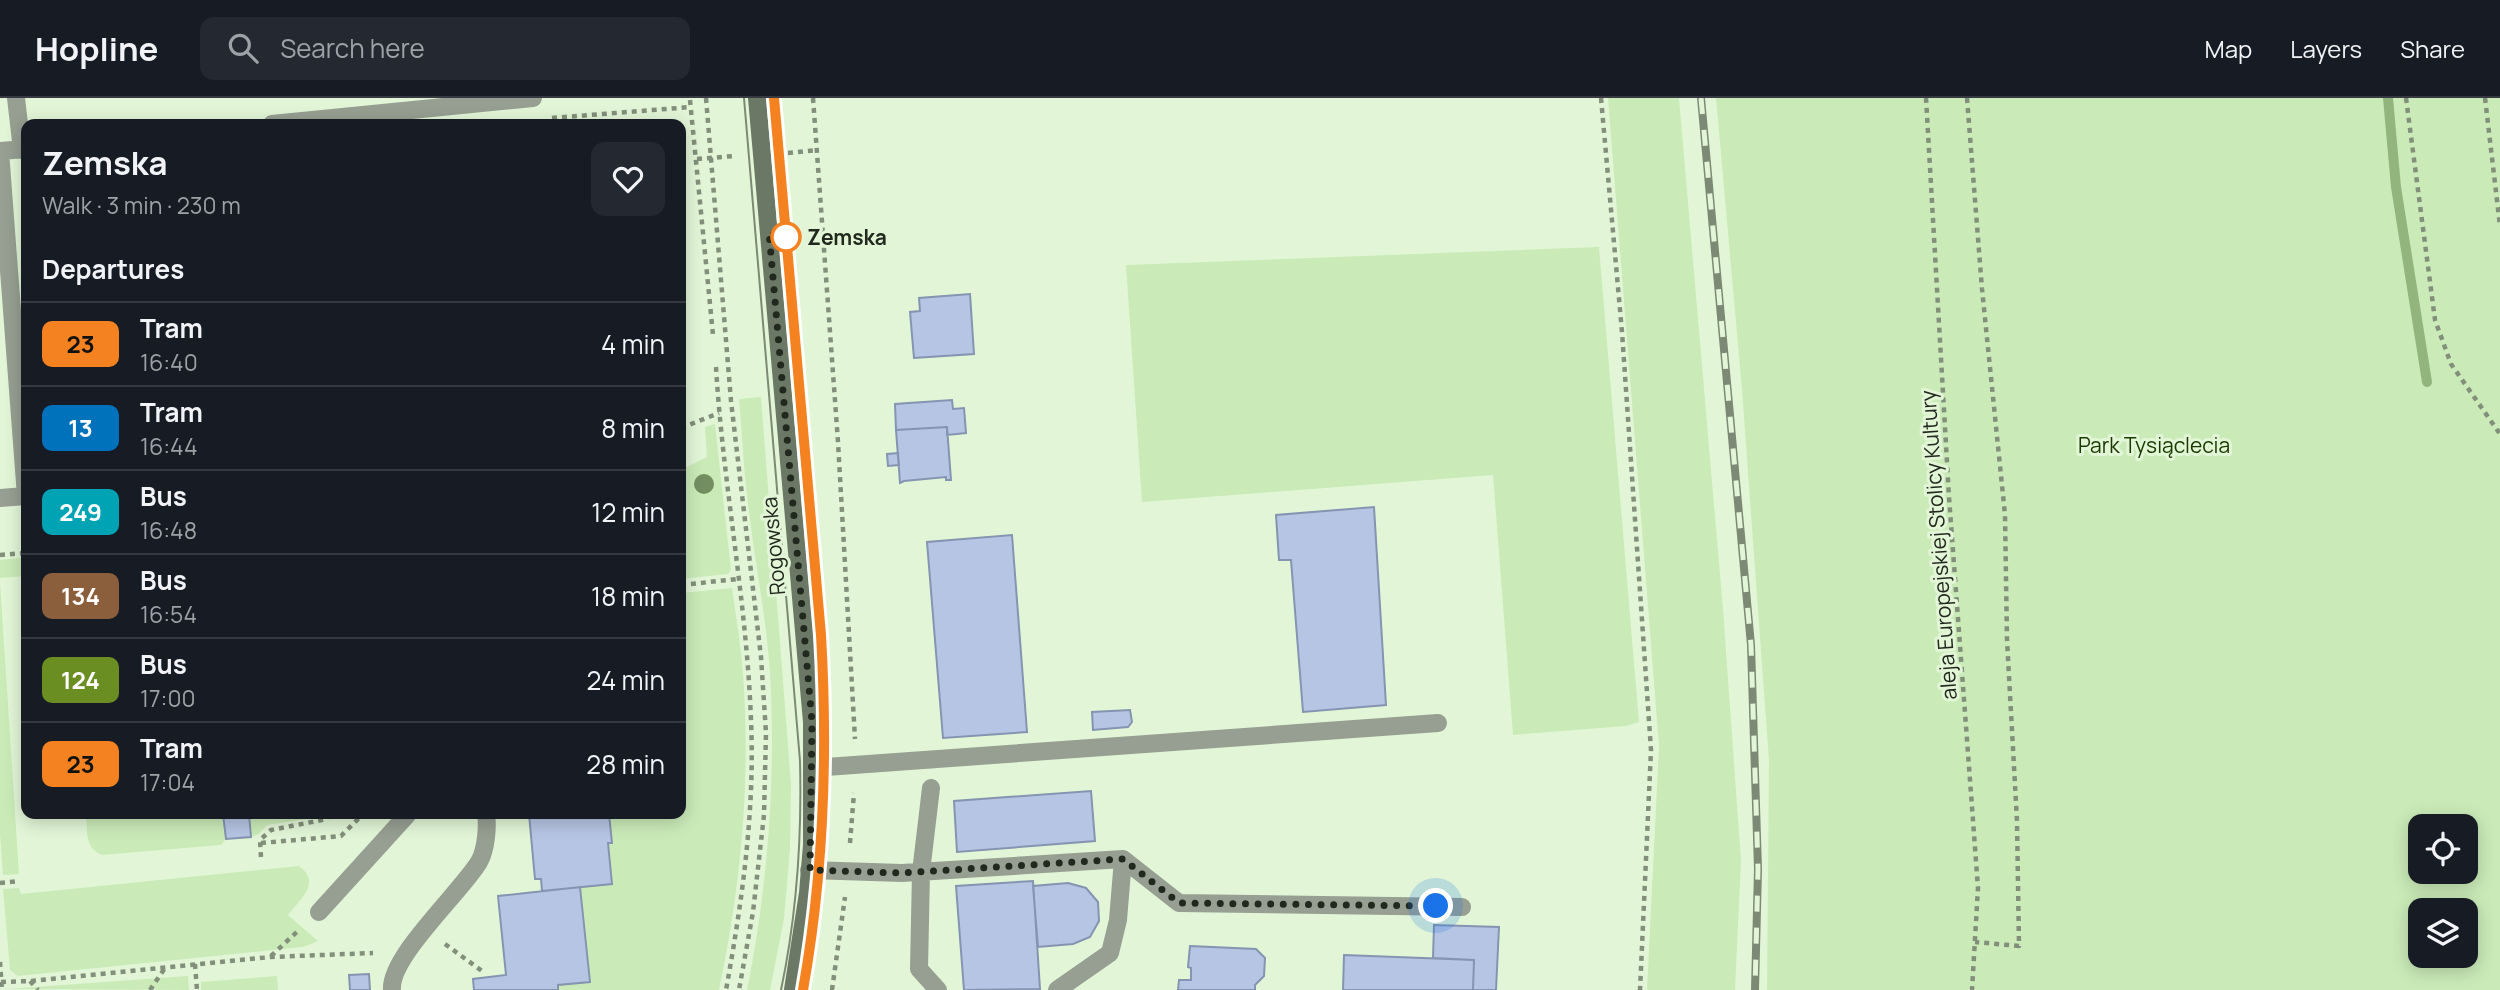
<!DOCTYPE html>
<html lang="en">
<head>
<meta charset="utf-8">
<style>
  :root { --surface:#171b24; --page:#242831; --text:#f1f3f6; --muted:#9ea1a6; --line:#363941 }
  body { margin:0; font-family:Manrope,sans-serif; background:var(--page); color:var(--text); height:100vh; display:flex; flex-direction:column; font-size:26px; white-space:nowrap }
  * { box-sizing:border-box; margin:0 }
  p { font-size:23px; color:var(--muted) }
  .icon { flex:none; width:38px; height:38px; fill:none; stroke:currentColor; stroke-width:2; stroke-linecap:round; stroke-linejoin:round }
  .map { position:relative; flex:1; overflow:hidden }
  .side { position:absolute; left:21px; top:21px; width:665px; height:700px; display:flex; flex-direction:column; background:var(--surface); border-radius:14px; box-shadow:0 4px 18px #0003 }
  .side>* { flex:none }
  .badge { padding:0 14px; border-radius:10px; font-size:24px; line-height:46px }
  .controls { position:absolute; left:2408px; top:716px; display:grid; gap:14px }
  .controls a { display:grid; place-items:center; width:70px; height:70px; border-radius:14px; background:var(--surface); box-shadow:0 4px 18px #0003; font-size:35px }
  .you { position:absolute; width:35px; height:35px; margin:-18px; border:5px solid #fff; border-radius:50%; background:#1a73e8; box-shadow:0 0 0 10px #1a73e833 }
  .map>.badge { position:absolute; translate:-50% -50%; box-shadow:0 0 0 4px #fff }
  h2 { padding:0 21px; font-size:26px; line-height:63px }
  .round { display:grid; place-items:center; flex:none; width:74px; height:74px; border-radius:14px; background:var(--page) }
  .headline { display:flex; align-items:center; justify-content:space-between; height:119px; padding:0 21px }
  h1 { font-size:33px; font-weight:700; line-height:52px }
  ul { padding:0; list-style:none }
  li { display:flex; align-items:center; gap:21px; height:84px; padding:0 21px; border-top:2px solid var(--line) }
  li div { flex:1 }
  li b { display:block; font-size:26px }
  li em { font-style:normal }
  li .badge { min-width:77px; font-weight:700; text-align:center }
  header { display:flex; align-items:center; gap:42px; box-sizing:border-box; height:98px; padding:0 35px; background:var(--surface); border-bottom:2px solid var(--line) }
  header strong { font-size:33px }
  nav { display:flex; gap:38px; margin-inline-start:auto; font-size:24px }
  .search { width:490px; height:63px; background:var(--page); display:flex; align-items:center; gap:18px; box-sizing:border-box; padding:0 24px; border-radius:14px; color:var(--muted); font-size:26px }
  .map>svg:first-child { display:block }
</style>
</head>
<body>
<header>
<strong>Hopline</strong>
<div class="search"><svg class="icon" aria-label="search" viewBox="0 0 24 24"><circle cx="10" cy="10" r="6"/><path d="M15 15l6 6"/></svg>Search here</div>
<nav><a>Map</a><a>Layers</a><a>Share</a></nav>
</header>
<div class="map">
<svg width="2500" height="892" viewBox="0 0 2500 892">
  <rect width="100%" height="100%" fill="#e2f6d7"/>
  <path fill="#caebb8" fill-rule="evenodd" d="M1608,0H1679L1723,511L1741,763L1735,892H1647L1659,648Z
    M1716,0H2500V892H1767L1769,663L1742,292ZM2420,728H2466V774H2420ZM2420,812H2466V858H2420Z
    M1599,149L1639,624L1626,628L1513,637L1493,377L1142,404L1126,167Z
    M761,299L791,686L790,751L784,821L770,892H747C768,787 776,682 770,575C766,515 753,456 747,396C743,364 742,333 739,301Z
    M715,326L731,472L728,476L681,481V372L707,359L705,329Z
    M26,459V478L0,480V462Z
    M0,484L19,776L3,777L0,736Z
    M732,490C736,519 741,547 743,576C751,681 741,789 719,892H558V887L590,883L580,789L611,786L608,745H612L609,716H681V495Z
    M86,716H223L226,741L221,747L102,757C84,749 88,735 86,716Z
    M249,716H328L326,718L267,727L259,736L251,739Z
    M299,768C322,785 300,801 288,817L318,843L303,849L18,878L10,872L3,791L19,790L21,796Z
    M188,878L189,892L7,891Z
    M277,878L278,892H201V884Z"/>
  <g fill="none" stroke-linecap="round" stroke-linejoin="round">
    <path stroke="#92b57e" stroke-width="10" d="M2388,0L2396,89L2427,284"/>
  </g>
  <path fill="#b6c5e3" stroke="#8594b0" stroke-width="2" d="M970,196L974,256L914,260L910,214L920,213L919,200Z
    M952,302L953,311L964,310L966,335L947,337V329L896,332L895,306Z
    M947,329L951,382H946V379L904,383L900,385L896,332Z
    M898,355L899,367L888,368L887,356Z
    M1374,409L1386,607L1303,614L1291,462H1279L1276,417Z
    M1012,437L1027,634L943,640L927,444Z
    M1130,612L1132,624L1128,629L1093,632L1092,614Z
    M1091,693L1095,743L957,754L954,703Z
    M223,716H249L251,739L226,741Z
    M529,716H609L612,745H608L612,786L542,793L541,781H535Z
    M1033,783L1040,891L964,892L956,788Z
    M1068,785L1086,790L1098,804L1099,823L1090,839L1073,846L1038,849L1033,788Z
    M580,789L590,884L558,887V892H474L473,881L506,877L498,798Z
    M1434,827L1499,829L1496,892H1473L1474,862L1433,860Z
    M1190,848L1256,851L1265,860L1264,878L1255,887V892H1178L1179,882H1191V870L1188,869Z
    M1344,857L1474,862L1473,892H1343Z
    M369,876L370,892H350L349,877Z"/>
  <g fill="none" stroke-linecap="round" stroke-linejoin="round">
    <path stroke="#828f7a" stroke-width="4.5" stroke-dasharray="5 5" stroke-linecap="butt" d="M706,0L731,303L761,559L766,635L764,717L753,814L739,892
      M813,0L838,344L855,641
      M1601,0L1622,234L1651,652L1640,892
      M1926,0L1949,399L1978,790L1972,892
      M1967,0L1982,191L2005,417L2007,542L2017,723L2019,848L1975,844
      M2406,0L2435,222L2451,266L2500,336
      M2485,0L2500,128
      M690,2L713,237
      M552,20L691,9
      M788,55L817,52
      M697,61L734,58
      M716,269C723,387 747,505 751,623C755,713 742,804 726,892
      M681,330L719,315
      M0,457L26,455
      M681,487L738,481
      M261,745L341,738L363,716
      M850,745L854,695
      M261,759L260,742L271,732L327,721L331,716
      M0,785L19,783
      M445,846L482,873
      M271,858L300,831
      M0,864L2,892
      M195,866L197,892
      M30,883L38,892
      M1,884L30,883L271,859L373,855
      M150,892L165,870
      M832,892L845,799"/>
    <path stroke="#969f92" stroke-width="18" d="M16,0L22,52
      M812,670L1438,625
      M931,690L921,774L919,871L938,892
      M809,772L902,775L1123,761L1179,805L1462,809
      M1057,892L1110,855L1118,822L1123,761"/>
    <path stroke="#969f92" stroke-width="18" d="M272,26L533,0
      M0,53L26,51
      M0,400L26,398L0,53
      M319,814L408,716
      M392,892C389,859 461,794 479,764C486,752 488,729 486,716"/>
    <path stroke="#6c7866" stroke-width="18" d="M757,0L812,624V747L808,795L793,892"/>
    <path stroke="#7c8975" stroke-width="2" d="M744,0L800,663C802,741 797,816 781,892
      M774,0L821,537C828,661 825,769 803,892"/>
    <defs>
      <path id="rail" d="M1701,0L1751,547L1758,771L1755,892"/>
    </defs>
    <use href="#rail" stroke="#7c8975" stroke-width="8"/>
    <use href="#rail" stroke="#e2f6d7" stroke-width="5" stroke-dasharray="16" stroke-linecap="butt"/>
  </g>
  <circle fill="#738e61" cx="704" cy="386" r="10"/>
  <g fill="none" stroke-linecap="round" stroke-linejoin="round">
    <defs>
      <path id="line" d="M774,0L821,537C828,657 824,774 803,892"/>
    </defs>
    <use href="#line" stroke="#fff" stroke-width="16"/>
    <use href="#line" stroke="#f58220" stroke-width="10"/>
    <path stroke="#21281d" stroke-width="7" stroke-dasharray="0 12.6" d="M786,139L769,134L812,624L810,772L902,775L1123,761L1179,805L1436,808"/>
  </g>
  <circle fill="#fff" stroke="#f58220" stroke-width="3.5" cx="786" cy="139" r="14"/>
  <g text-anchor="middle" dominant-baseline="central" stroke-width="6" stroke-linejoin="round" paint-order="stroke">
    <g font-size="21" font-weight="bold" fill="#21281d" stroke="#e2f6d7" text-anchor="start">
      <text x="807" y="139">Zemska</text>
    </g>
    <g font-size="21" fill="#193900" stroke="#e2f6d7">
      <text x="2154" y="347">Park Tysiąclecia</text>
    </g>
    <g font-size="21" fill="#21281d" stroke="#e2f6d7">
      <text transform="translate(1938 447) rotate(-94)">aleja Europejskiej Stolicy Kultury</text>
      <text transform="translate(773 448) rotate(-95)">Rogowska</text>
    </g>
  </g>
</svg>
<div class="controls">
<a><svg class="icon" aria-label="locate" viewBox="0 0 24 24"><circle cx="12" cy="12" r="6"/><path d="M12 2v4M12 18v4M2 12h4M18 12h4"/></svg></a>
<a><svg class="icon" aria-label="layers" viewBox="0 0 24 24"><path d="M12 4l9 5-9 5-9-5zM3 14l9 5 9-5"/></svg></a>
</div>
<div class="you" style="left:1436px;top:808px"></div>
<section class="side">
<div class="headline"><div><h1>Zemska</h1><p>Walk · 3 min · 230 m</p></div><a class="round"><svg class="icon" aria-label="heart" viewBox="0 0 24 24"><path d="M12 20l-8-8c-3-5 5-10 8-4 3-6 11-1 8 4z"/></svg></a></div>
<h2>Departures</h2>
<ul>
<li><span class="badge" style="background:#f58220;color:#111">23</span><div><b>Tram</b><p>16:40</p></div><em>4 min</em></li>
<li><span class="badge" style="background:#0072bc;color:#fff">13</span><div><b>Tram</b><p>16:44</p></div><em>8 min</em></li>
<li><span class="badge" style="background:#00a3b4;color:#fff">249</span><div><b>Bus</b><p>16:48</p></div><em>12 min</em></li>
<li><span class="badge" style="background:#8b5e3c;color:#fff">134</span><div><b>Bus</b><p>16:54</p></div><em>18 min</em></li>
<li><span class="badge" style="background:#6b8e23;color:#fff">124</span><div><b>Bus</b><p>17:00</p></div><em>24 min</em></li>
<li><span class="badge" style="background:#f58220;color:#111">23</span><div><b>Tram</b><p>17:04</p></div><em>28 min</em></li>
</ul>
</section>
</div>
</body>
</html>
